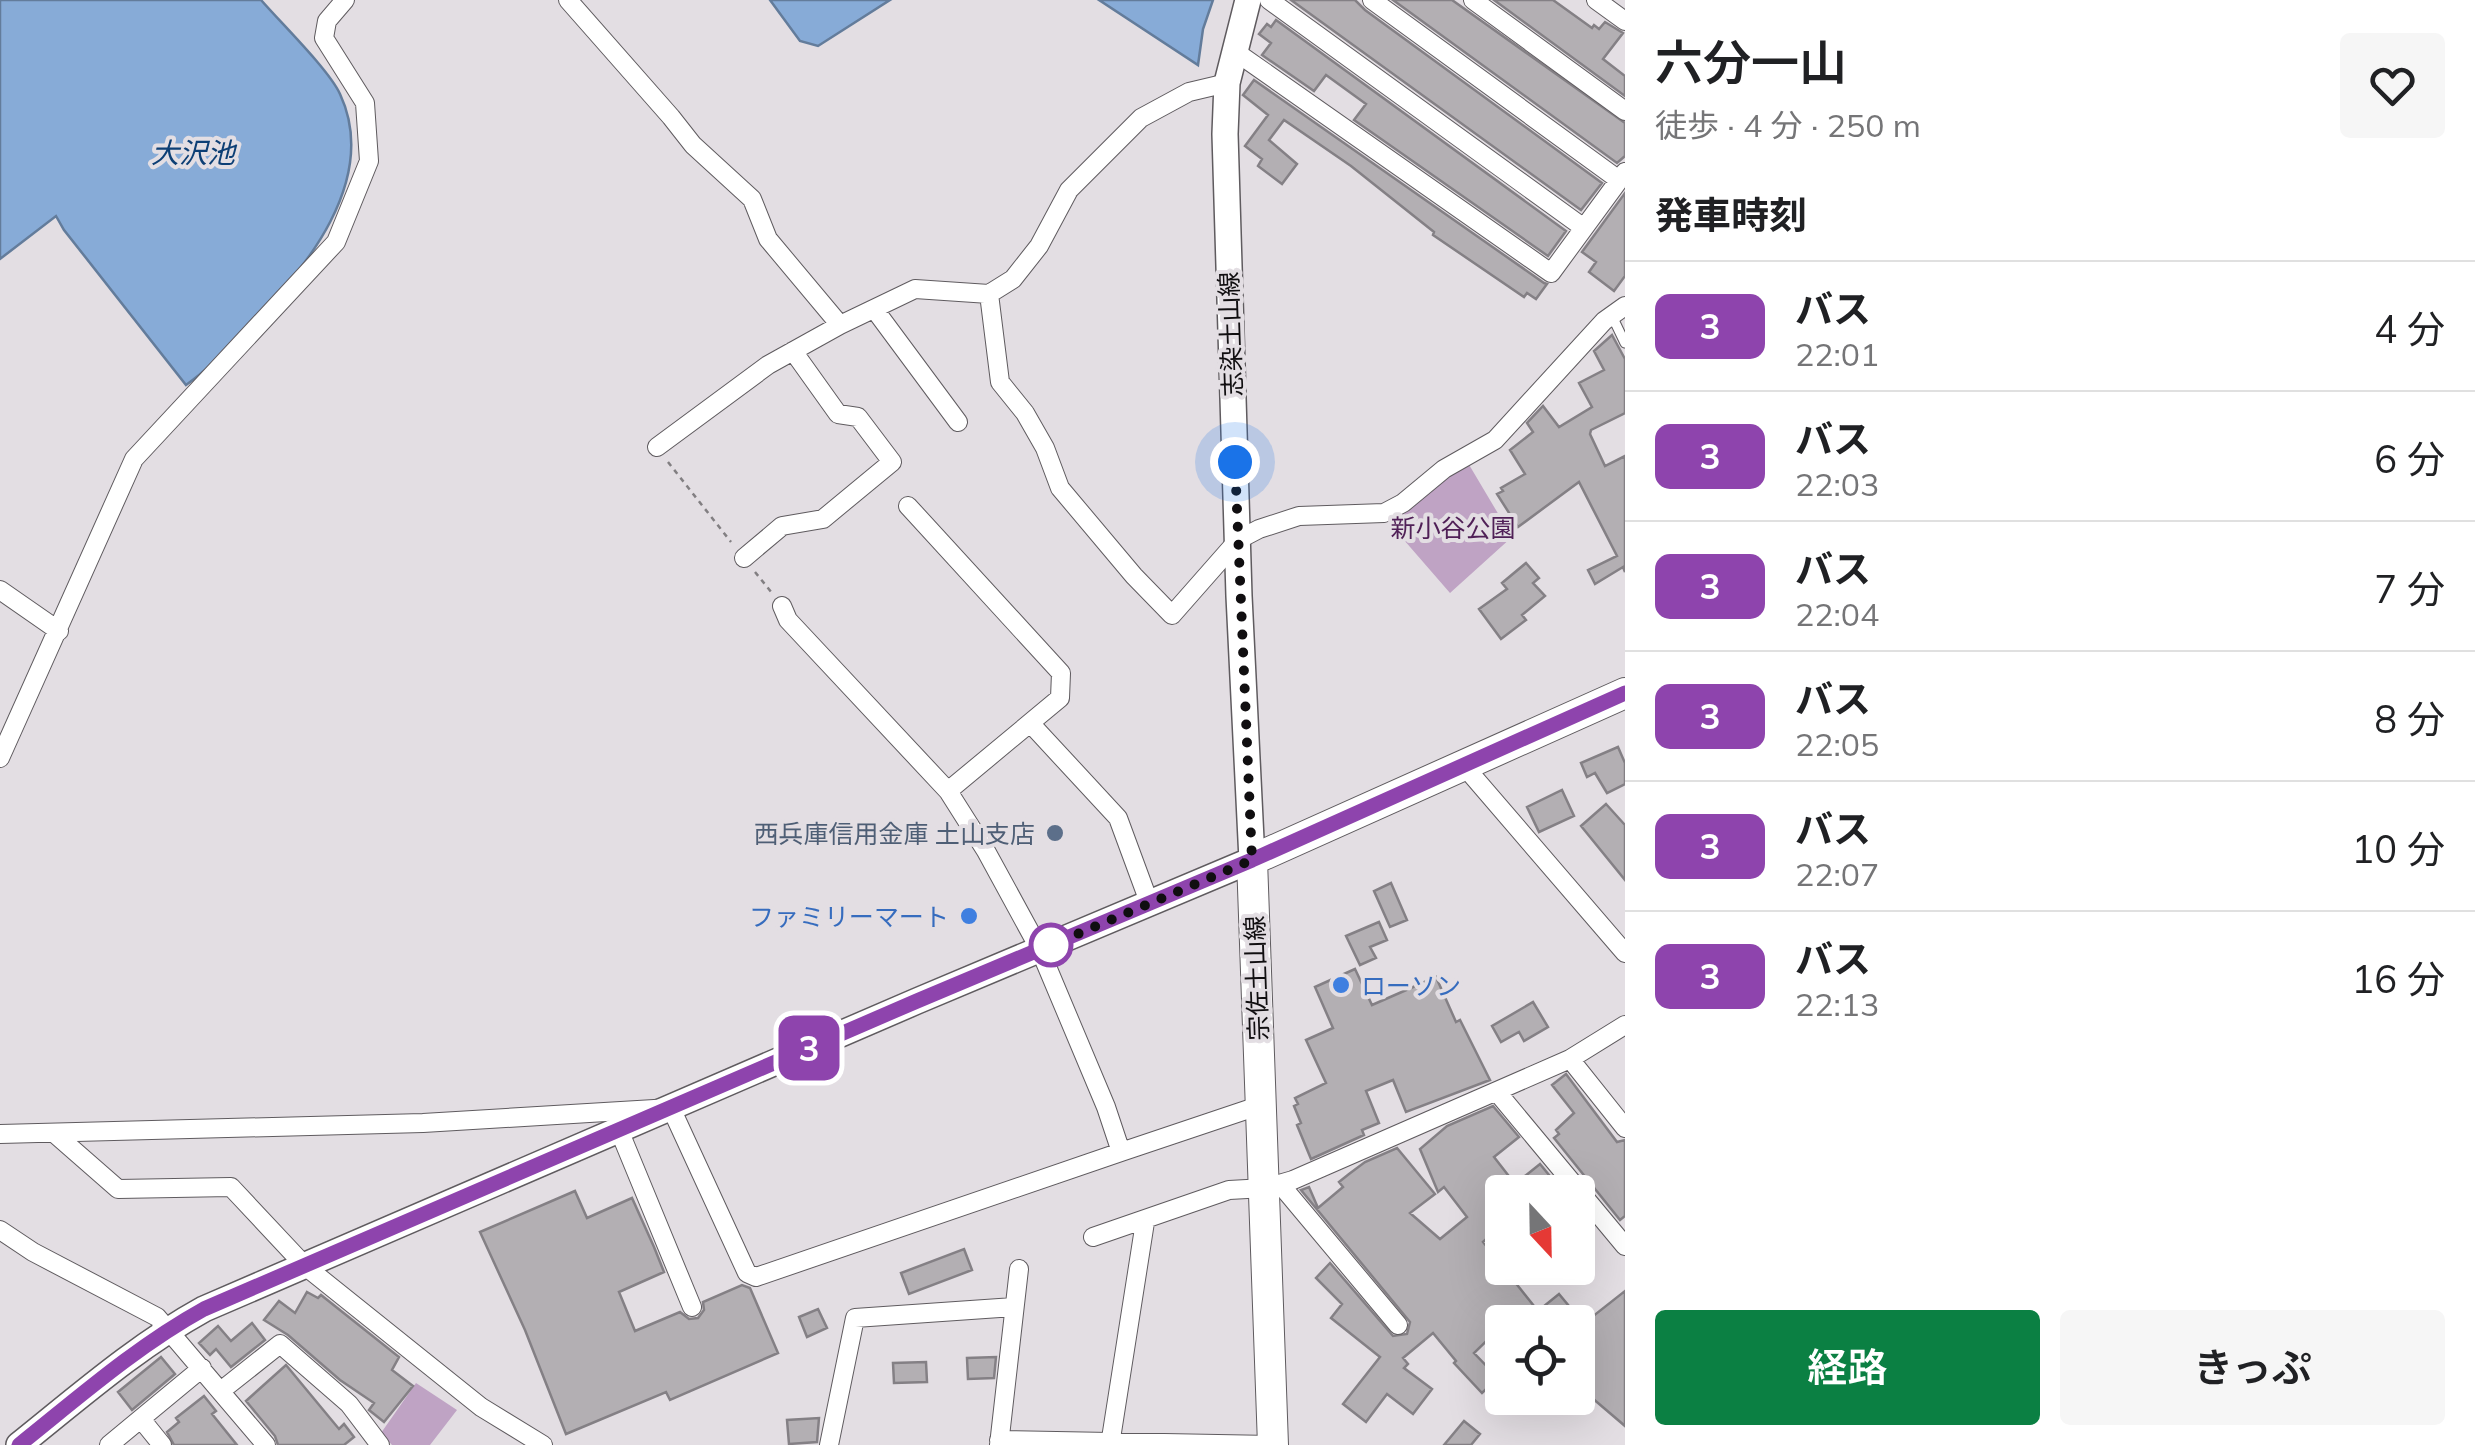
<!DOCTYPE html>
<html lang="ja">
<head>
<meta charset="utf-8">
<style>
  :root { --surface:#fff; --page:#f6f6f6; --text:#202124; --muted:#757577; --line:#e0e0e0; --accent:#0b8043 }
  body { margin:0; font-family:Mulish,"Noto Sans JP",sans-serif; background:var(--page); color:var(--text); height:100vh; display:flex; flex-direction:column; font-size:38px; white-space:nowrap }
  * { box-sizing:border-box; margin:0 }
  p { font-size:32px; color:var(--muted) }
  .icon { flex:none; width:55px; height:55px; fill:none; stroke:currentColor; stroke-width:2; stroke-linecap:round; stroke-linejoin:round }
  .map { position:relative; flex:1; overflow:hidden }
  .details { display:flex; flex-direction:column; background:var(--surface); width:850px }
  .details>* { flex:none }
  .badge { padding:0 20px; border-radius:15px; font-size:35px; line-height:65px }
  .needle { width:65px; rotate:158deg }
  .controls { position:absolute; left:1485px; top:1175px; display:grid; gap:20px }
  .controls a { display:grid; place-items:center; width:110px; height:110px; border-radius:10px; background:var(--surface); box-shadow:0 10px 40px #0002; font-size:50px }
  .you { position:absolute; width:50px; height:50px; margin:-25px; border:8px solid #fff; border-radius:50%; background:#1a73e8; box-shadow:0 0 0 15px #1a73e833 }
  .map>.badge { position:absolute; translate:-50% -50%; box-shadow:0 0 0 5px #fff }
  h2 { padding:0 30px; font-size:38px; line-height:90px }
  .round { display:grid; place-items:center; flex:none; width:105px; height:105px; border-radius:10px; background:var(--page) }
  .summary { display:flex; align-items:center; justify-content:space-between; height:170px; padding:0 30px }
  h1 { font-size:48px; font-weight:600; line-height:75px }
  .button { display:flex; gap:20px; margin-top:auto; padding:20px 30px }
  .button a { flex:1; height:115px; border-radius:10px; background:var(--accent); color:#fff; font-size:40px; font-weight:600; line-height:115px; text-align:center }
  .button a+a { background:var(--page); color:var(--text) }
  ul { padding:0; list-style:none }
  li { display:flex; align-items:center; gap:30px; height:130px; padding:0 30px; border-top:2px solid var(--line) }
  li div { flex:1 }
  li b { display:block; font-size:38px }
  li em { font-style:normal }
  li .badge { min-width:110px; font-weight:700; text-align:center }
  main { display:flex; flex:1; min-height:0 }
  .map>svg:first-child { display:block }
</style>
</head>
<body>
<main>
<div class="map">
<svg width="1625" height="1445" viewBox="0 0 1625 1445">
  <rect width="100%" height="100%" fill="#e3dee3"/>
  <path fill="#bfa3c4" d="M1468,463L1512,537L1450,593L1384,517Z
    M416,1383L457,1410L430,1445H392L381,1433Z"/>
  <path fill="#87abd7" stroke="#637c9b" stroke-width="2.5" d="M0,0H261C281,23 329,70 340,94C380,180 305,270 248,328C228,348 209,369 186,385L64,230L56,216L0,259Z
    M770,0H890L818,46L800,41Z
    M1099,0H1213L1203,29L1198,65Z"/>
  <path fill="#b3afb3" stroke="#848085" stroke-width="2.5" d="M1291,0H1355L1365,10L1602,183L1581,210Z
    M1393,0H1452L1625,123V156L1617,163Z
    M1494,0H1553L1592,28L1594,25L1599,29L1605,22L1623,33L1603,59L1625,76V96Z
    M1276,20L1566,231L1548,256L1354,120L1366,104L1326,75L1314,91L1262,55L1271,43L1259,34L1267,24L1271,27Z
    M1254,80L1544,283L1547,284L1536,299L1527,293L1524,297L1433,235L1434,232L1351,166L1284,120L1269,140L1297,164L1282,184L1258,166L1262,159L1245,146L1268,115L1243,95Z
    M1625,193V276L1614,291L1589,272L1596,262L1582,252Z
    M1612,335L1625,359V413L1591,430L1590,434L1605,466L1625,456V572L1623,567L1595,584L1588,570L1617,556L1579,482L1518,527L1497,494L1503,491L1501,488L1525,474L1510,450L1533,432L1527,423L1543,406L1559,427L1592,407L1579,383L1604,370L1594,351Z
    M1526,563L1539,578L1533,583L1545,596L1522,615L1526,620L1501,639L1479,609L1507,589L1502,583Z
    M1618,747L1625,763V784L1607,793L1595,773L1587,777L1581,763Z
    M1562,790L1574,816L1539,832L1527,807Z
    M1606,804L1625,825V880L1581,826Z
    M1391,883L1407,920L1390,927L1374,891Z
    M1379,922L1387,940L1370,947L1376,958L1360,965L1346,936Z
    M1355,969L1372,1005L1436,977L1456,1022L1460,1020L1490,1080L1406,1112L1393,1080L1366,1091L1379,1123L1362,1130L1364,1135L1311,1159L1297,1125L1301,1123L1294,1106L1298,1104L1295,1098L1326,1083L1306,1040L1333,1028L1315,987Z
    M1533,1002L1548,1027L1524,1041L1519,1032L1501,1042L1492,1026Z
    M1566,1074L1617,1142L1625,1140V1216L1620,1220L1554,1138L1559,1134L1556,1130L1574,1113L1552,1085Z
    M1493,1106L1519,1137L1494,1157L1515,1184L1540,1164L1563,1192H1502V1203L1493,1211L1502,1225L1483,1242L1538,1311L1559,1294L1583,1323L1519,1322L1513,1315L1474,1353L1498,1378L1482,1393L1454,1363L1456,1361L1433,1333L1403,1358L1408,1364L1404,1368L1432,1389L1413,1414L1387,1394L1366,1422L1343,1404L1380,1357L1331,1318L1342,1304L1316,1278L1330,1263L1393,1336L1407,1334L1410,1322L1301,1190L1309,1187L1318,1208L1343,1187L1339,1182L1349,1174L1365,1162L1397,1148L1435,1194L1410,1213L1440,1239L1467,1217L1444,1187L1438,1192L1420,1149L1447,1126Z
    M575,1191L587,1218L632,1198L654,1247L664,1272L619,1292L635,1331L680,1312L689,1319L698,1318L704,1310L703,1302L742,1285L750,1288L778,1353L670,1400L666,1392L566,1434L525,1330L480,1232Z
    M964,1249L972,1270L909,1294L901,1273Z
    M1625,1291V1426L1578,1386V1328Z
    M307,1292L318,1298L321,1295L399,1357L392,1370L413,1386L384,1422L369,1410L374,1403L340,1380L288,1335L264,1320L279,1301L295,1313Z
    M818,1309L827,1328L807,1337L799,1317Z
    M252,1323L265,1340L231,1367L216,1349L210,1355L199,1343L218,1326L231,1341Z
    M161,1357L175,1374L132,1410L118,1392Z
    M996,1357L994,1378L968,1379L967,1358Z
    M926,1362L927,1382L894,1383L893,1363Z
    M286,1365L339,1429L344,1424L354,1437L344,1445H278L275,1436L246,1401Z
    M204,1396L216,1411L212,1414L237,1445H174L167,1432L179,1422L176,1418Z
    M819,1418L817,1442L789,1444L787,1420Z
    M1464,1421L1480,1434L1471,1445H1444Z"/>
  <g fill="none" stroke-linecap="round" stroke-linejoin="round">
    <defs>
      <path id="lane" d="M1612,316L1625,343"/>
      <path id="street" d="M568,0L671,117L693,145L752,199L768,239L840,325L915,289L989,294
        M1269,0L1584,228
        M1372,0L1619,180
        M1473,0L1625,111
        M1596,0L1625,21
        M1233,50L1551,273L1625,172
        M1227,83L1189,92L1141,118L1069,190L1039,246L1013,279L989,294L1000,382L1025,413L1045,448L1060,488L1134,576L1172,615L1238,540L1259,529L1299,516L1384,513L1403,503L1444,469L1495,440L1604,321L1625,306
        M875,310L958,422
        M657,447L768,365L840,325
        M908,506L1061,673L1060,698L948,791
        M744,558L782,526L823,519L892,462L858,417L838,414L793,351
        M0,590L59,631
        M1031,724L1118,818L1149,902
        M0,758L134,459L336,242L369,161L365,103L324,38L327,21L345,0
        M1465,767L1625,953
        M1570,1059L1625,1128
        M1497,1092L1625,1246
        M619,1130L692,1307
        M54,1133L118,1189L231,1187L305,1266L481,1407L543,1445
        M0,1134L423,1123L671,1108L747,1273L756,1277L1121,1152L1106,1107L1040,950L986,851L948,791L788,620L782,606
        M1121,1152L1261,1105
        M1280,1184L1398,1325
        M0,1230L33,1252L157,1317L266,1445
        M1093,1237L1229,1190L1265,1188L1293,1180L1570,1059L1625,1025
        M222,1390L280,1344L349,1404L380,1445
        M141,1419L162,1445
        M999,1440L1273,1445
        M109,1445L202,1368
        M829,1445L855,1318L1014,1307
        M999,1445L1019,1269
        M1110,1445L1145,1222"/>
      <path id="secondary" d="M19,1445C79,1397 137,1346 204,1309L917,1001L1252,860L1239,596L1225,134L1227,83L1248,0"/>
      <path id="primary" d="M1273,1445L1252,860L1625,693"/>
    </defs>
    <use href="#lane" stroke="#5f5b5f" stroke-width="11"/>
    <use href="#street" stroke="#5f5b5f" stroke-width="20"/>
    <use href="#secondary" stroke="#5f5b5f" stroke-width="28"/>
    <use href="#primary" stroke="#5f5b5f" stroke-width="32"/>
    <path stroke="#827f82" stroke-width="2.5" stroke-dasharray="5 5" stroke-linecap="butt" d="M668,462L731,542
      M755,572L772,593"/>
    <use href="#lane" stroke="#fff" stroke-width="9"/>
    <use href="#street" stroke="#fff" stroke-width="18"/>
    <use href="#secondary" stroke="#fff" stroke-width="25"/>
    <use href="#primary" stroke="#fff" stroke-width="30"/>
  </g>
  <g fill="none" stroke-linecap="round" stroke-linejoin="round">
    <defs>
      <path id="line" d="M19,1445C79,1397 137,1346 204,1309L917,1001L1252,860L1625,693"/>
    </defs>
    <use href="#line" stroke="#fff" stroke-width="22"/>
    <use href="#line" stroke="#8e44ad" stroke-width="15"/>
    <path stroke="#100e10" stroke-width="10" stroke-dasharray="0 18" d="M1051,945L1040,950L1252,860L1235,462"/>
  </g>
  <circle fill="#5c6f8a" stroke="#e3dee3" stroke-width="4" cx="1055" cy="833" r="10"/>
  <g fill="#3f7fe0" stroke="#e3dee3" stroke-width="4">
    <circle cx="969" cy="916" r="10"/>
    <circle cx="1341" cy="985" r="10"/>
  </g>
  <circle fill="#fff" stroke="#8e44ad" stroke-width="5" cx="1051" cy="945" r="20"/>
  <g text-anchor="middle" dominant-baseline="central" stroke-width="8" stroke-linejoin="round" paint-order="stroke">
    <g font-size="25" fill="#100e10" stroke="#e3dee3">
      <text transform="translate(1230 334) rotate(-92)">志染土山線</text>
      <text transform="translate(1256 978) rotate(-92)">宗佐土山線</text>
    </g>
    <g font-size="25" fill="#502057" stroke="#e3dee3">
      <text x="1453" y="527">新小谷公園</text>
    </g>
    <g font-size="25" fill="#4e5e75" stroke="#e3dee3" text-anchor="end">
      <text x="1035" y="833">西兵庫信用金庫 土山支店</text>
    </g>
    <g font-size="25" fill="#366cbe" stroke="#e3dee3" text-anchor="end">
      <text x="949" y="916">ファミリーマート</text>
      <text x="1361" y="985" text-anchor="start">ローソン</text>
    </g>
    <g font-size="28" font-style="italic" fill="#0d3f75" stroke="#e3dee3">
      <text x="193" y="152">大沢池</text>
    </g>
  </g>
</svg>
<div class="controls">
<a><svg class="needle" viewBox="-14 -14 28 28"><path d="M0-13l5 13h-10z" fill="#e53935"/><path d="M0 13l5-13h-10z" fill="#757577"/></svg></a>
<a><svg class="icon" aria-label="locate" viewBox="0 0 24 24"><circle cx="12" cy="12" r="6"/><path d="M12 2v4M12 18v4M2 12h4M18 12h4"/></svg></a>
</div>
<div class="you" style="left:1235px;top:462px"></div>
<b class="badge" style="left:809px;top:1048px;background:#8e44ad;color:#fff">3</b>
</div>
<section class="details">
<div class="summary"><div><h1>六分一山</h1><p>徒歩 · 4 分 · 250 m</p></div><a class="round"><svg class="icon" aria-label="heart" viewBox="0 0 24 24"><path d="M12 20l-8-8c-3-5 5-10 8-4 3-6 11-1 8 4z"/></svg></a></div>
<h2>発車時刻</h2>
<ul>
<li><span class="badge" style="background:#8e44ad;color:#fff">3</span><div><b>バス</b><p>22:01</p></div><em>4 分</em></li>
<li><span class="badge" style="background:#8e44ad;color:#fff">3</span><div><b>バス</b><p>22:03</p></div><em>6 分</em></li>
<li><span class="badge" style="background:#8e44ad;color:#fff">3</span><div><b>バス</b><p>22:04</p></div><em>7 分</em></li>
<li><span class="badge" style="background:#8e44ad;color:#fff">3</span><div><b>バス</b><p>22:05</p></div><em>8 分</em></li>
<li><span class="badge" style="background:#8e44ad;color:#fff">3</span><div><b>バス</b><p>22:07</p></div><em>10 分</em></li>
<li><span class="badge" style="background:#8e44ad;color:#fff">3</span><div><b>バス</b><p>22:13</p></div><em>16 分</em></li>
</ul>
<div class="button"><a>経路</a><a>きっぷ</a></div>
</section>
</main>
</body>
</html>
